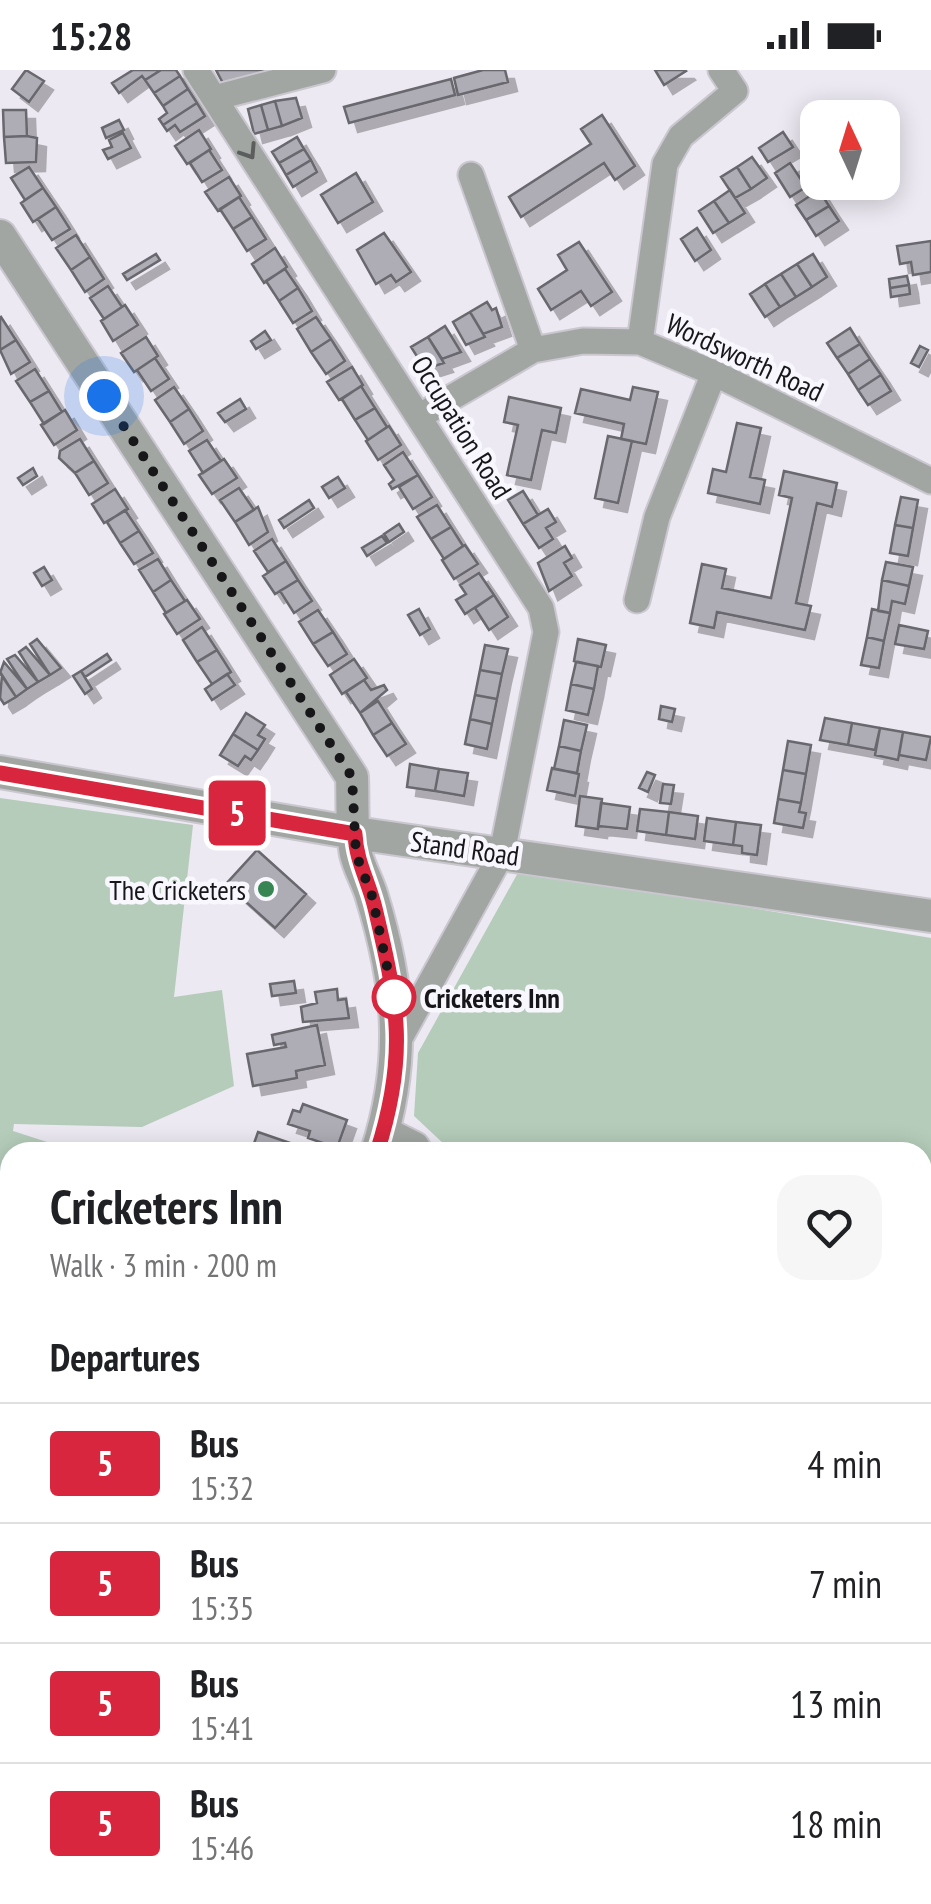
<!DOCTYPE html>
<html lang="en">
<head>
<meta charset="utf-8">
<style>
  :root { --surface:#fff; --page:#f6f6f6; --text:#202124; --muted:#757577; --line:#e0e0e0 }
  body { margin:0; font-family:"PT Sans Narrow",sans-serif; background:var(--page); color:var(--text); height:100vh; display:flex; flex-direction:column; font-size:38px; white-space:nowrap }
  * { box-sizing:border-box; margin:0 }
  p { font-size:32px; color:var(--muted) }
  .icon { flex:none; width:55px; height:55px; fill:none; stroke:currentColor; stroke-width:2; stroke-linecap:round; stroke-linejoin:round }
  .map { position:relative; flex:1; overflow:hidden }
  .sheet { position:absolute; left:0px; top:1072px; width:932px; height:762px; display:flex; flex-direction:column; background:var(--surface); border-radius:30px 30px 0 0; box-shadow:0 5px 25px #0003 }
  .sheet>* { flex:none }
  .badge { padding:0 20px; border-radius:8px; font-size:35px; line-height:65px }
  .needle { width:65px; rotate:356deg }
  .fabs { position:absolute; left:800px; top:30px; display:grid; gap:20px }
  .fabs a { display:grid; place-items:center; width:100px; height:100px; border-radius:20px; background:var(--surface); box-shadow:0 5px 25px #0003; font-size:50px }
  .you { position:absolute; width:50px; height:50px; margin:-25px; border:8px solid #fff; border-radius:50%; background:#1a73e8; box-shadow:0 0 0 15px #1a73e833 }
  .map>.badge { position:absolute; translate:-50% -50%; box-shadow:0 0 0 5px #fff }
  h2 { padding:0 50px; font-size:38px; line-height:90px }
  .round { display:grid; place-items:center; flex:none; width:105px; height:105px; border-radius:30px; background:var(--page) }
  .headline { display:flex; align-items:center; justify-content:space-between; height:170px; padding:0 50px }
  h1 { font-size:48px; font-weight:700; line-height:75px }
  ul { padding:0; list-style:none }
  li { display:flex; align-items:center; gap:30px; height:120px; padding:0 50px; border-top:2px solid var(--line) }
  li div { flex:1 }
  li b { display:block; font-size:38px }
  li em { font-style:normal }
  li .badge { min-width:110px; font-weight:700; text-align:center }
  .status { display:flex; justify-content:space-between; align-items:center; height:70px; padding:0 50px; background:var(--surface); direction:ltr }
  .status svg { height:28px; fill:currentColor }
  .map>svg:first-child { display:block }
</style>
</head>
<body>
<div class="status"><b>15:28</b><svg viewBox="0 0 49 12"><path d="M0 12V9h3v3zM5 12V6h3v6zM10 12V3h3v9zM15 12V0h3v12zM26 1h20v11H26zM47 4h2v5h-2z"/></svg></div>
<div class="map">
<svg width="931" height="1834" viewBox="0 0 931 1834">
  <defs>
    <filter id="shadow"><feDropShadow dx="9" dy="9" stdDeviation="0" flood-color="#0004"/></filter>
  </defs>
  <rect width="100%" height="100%" fill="#ece9f2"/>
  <path fill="#b5ccba" d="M0,728L193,755L174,927L222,920L234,1016L142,1057L14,1054L13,1061L78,1082H10V1524L0,1526Z
    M520,799L931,868V1443L922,1438V1082H446L445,1075L414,1046L418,983Z"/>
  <path fill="#aeacb4" stroke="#69676e" stroke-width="2.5" filter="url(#shadow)" d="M26,0L44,11L29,32L12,19Z
    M133,0H161L145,10L142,6L119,23L112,13Z
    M161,0H176L180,6L154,23L145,10Z
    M216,0H269L271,6L226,19Z
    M483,0H505L508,12L458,25L454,8Z
    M655,0H685L686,1L664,15Z
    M180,6L188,19L163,36L154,23Z
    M451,9L455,25L349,53L344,37Z
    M188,19L197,33L163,55L159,49L167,43L163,36Z
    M296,28L302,48L282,56L275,31Z
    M275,31L282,56L268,60L261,35Z
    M197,33L205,46L180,62L175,55L167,61L163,55Z
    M261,35L268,60L254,64L248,39Z
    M3,40H26L27,66L4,67Z
    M602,45L635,96L615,110L604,93L521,147L509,127L591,74L581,59Z
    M119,50L124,60L106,68L102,58Z
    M199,60L211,79L187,94L175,76Z
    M783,62L793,77L768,92L759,78Z
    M123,63L131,78L108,89L103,80L112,77L109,70Z
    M27,66L37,68L36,92L6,93L4,67Z
    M297,67L304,79L279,93L272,82Z
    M304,79L311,90L286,105L279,93Z
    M209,80L222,100L202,112L190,93Z
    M752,87L767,108L751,119L737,97Z
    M311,90L317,102L293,117L286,105Z
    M790,93L806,117L790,127L775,103Z
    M29,97L43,118L25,130L11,108Z
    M737,97L751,119L735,128L721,107Z
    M356,103L373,132L338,153L321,125Z
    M229,107L241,126L218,141L205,122Z
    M43,118L56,137L33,152L21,133Z
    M730,120L745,143L729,153L714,131Z
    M819,120L829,136L806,150L796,135Z
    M239,127L252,147L233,159L220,139Z
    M714,131L729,153L713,163L699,141Z
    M829,136L839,151L816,166L806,150Z
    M56,137L70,159L52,170L38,149Z
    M252,147L266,169L247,181L233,159Z
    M697,158L711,180L695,191L681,169Z
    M384,163L411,202L396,212L391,205L376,214L357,180Z
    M76,165L90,187L71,200L56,178Z
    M931,171V202L913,205L911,192L900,194L897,176Z
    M579,172L612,222L591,236L581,221L551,240L538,219L567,200L558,185Z
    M275,178L287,197L264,213L252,194Z
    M156,184L160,190L127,210L123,204Z
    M813,184L827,207L812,217L797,194Z
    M90,187L104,209L85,222L71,200Z
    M797,194L812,217L796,227L781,204Z
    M285,199L298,218L279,231L266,211Z
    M781,204L796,227L780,237L765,214Z
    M907,206L909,215L890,218L889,209Z
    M765,214L780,237L765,247L750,224Z
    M909,215L910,224L891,227L890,218Z
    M108,216L122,237L104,249L90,228Z
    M298,218L312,241L293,253L279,231Z
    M487,232L492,240L496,238L502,257L483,264L470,242Z
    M125,235L138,255L113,271L101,251Z
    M470,242L485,267L466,275L453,252Z
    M1,247L16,270L0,280V248Z
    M316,247L331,269L311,282L297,259Z
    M445,256L461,282L442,289L428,267Z
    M850,258L860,274L837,288L827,273Z
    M265,261L271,270L256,279L251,271Z
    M146,267L158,286L134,302L121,283Z
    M428,267L444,293L425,299L411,277Z
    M331,269L345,291L326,304L311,282Z
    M16,270L30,292L11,304L0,280Z
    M860,274L870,289L848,304L837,288Z
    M920,276L928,280L919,297L911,293Z
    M155,288L169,309L151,321L137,300Z
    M870,289L881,305L858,320L848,304Z
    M352,297L363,315L339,330L327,312Z
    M35,299L49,321L30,332L16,311Z
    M881,305L891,321L868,335L858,320Z
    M361,316L375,338L355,350L342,329Z
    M174,317L189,339L170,352L155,330Z
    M633,317L658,322L646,374L621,369L624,354L575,343L581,319L630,330Z
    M49,321L62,342L44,354L30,332Z
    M509,327L561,338L556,363L542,360L531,410L507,405L518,355L504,352Z
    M240,329L246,339L225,352L218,343Z
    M375,338L387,357L368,370L355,350Z
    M189,339L203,361L184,374L170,352Z
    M65,340L77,360L54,375L41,355Z
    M737,353L761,358L750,407L765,410L760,434L708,423L713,399L726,402Z
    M389,356L401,375L378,390L366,371Z
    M608,366L632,371L618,433L595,428Z
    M80,369L94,391L75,403L59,388L60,381Z
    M207,370L221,391L203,403L189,381Z
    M403,382L418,405L392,419L389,414L394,410L384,395Z
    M224,389L237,408L212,424L199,405Z
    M94,391L108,413L89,425L75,403Z
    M33,398L37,406L23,415L18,408Z
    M784,401L837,413L832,437L817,433L796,533L811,536L805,560L717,542L714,558L690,553L702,494L726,499L722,518L771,528L792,428L779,425Z
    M418,405L432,427L413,439L399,417Z
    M338,407L345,418L329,428L322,417Z
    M239,418L254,440L235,452L220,430Z
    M115,419L128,439L104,453L92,434Z
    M523,421L538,445L523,454L508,430Z
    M901,427L918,430L913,458L895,455Z
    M309,430L314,438L284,458L279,450Z
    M437,435L451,457L431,469L417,447Z
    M258,437L268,462L249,475L235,452Z
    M548,439L556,452L546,458L553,469L539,478L523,454Z
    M125,440L139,461L120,473L107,452Z
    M399,454L404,462L389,472L384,464Z
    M895,455L913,458L908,486L890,483Z
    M451,457L463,476L444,489L431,469Z
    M139,461L153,483L134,494L120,473Z
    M382,466L387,473L367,486L362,478Z
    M272,469L286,491L268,502L254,481Z
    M465,475L478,494L454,509L442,490Z
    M565,476L572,488L564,493L572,506L549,521L538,493Z
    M158,489L171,510L153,522L139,500Z
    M286,491L298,510L275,524L263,506Z
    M886,492L913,497L909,516L882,510Z
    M44,497L52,510L42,516L34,503Z
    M479,503L494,525L465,544L456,530L466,524L460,515Z
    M171,510L185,531L166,543L153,522Z
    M298,510L312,531L294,543L280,521Z
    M882,510L909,516L905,534L892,531L890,543L878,541Z
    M494,525L508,547L489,560L475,538Z
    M187,530L200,549L177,564L164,544Z
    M419,539L430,559L420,565L408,545Z
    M872,539L890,543L884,571L867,567Z
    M318,540L333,562L313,574L299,552Z
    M899,555L928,561L924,579L895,574Z
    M202,557L217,580L197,592L183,570Z
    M333,562L347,584L328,596L313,574Z
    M867,567L884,571L879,598L861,595Z
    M37,569L61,598L50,605L30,574Z
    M578,569L606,575L601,597L574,591Z
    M485,575L508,579L502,604L480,600Z
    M26,577L50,605L38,612L19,582Z
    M217,580L231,602L212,614L197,592Z
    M107,584L111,590L85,607L81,601Z
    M15,585L38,612L27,619L7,589Z
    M354,589L367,608L342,624L330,605Z
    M4,592L27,619L16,627L0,603Z
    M576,592L598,596L594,619L571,614Z
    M480,600L502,604L497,629L475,625Z
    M81,601L92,619L85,624L73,606Z
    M227,604L235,615L212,630L205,619Z
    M2,605L16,627L4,634L0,628Z
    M364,610L371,620L384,615L387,620L360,643L346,622Z
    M571,614L594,619L588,645L566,640Z
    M475,625L497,629L492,654L470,649Z
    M378,631L392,653L373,665L360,643Z
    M661,636L675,639L672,652L659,649Z
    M246,643L265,655L258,665L265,669L258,680L233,664Z
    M825,648L852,653L848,675L820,670Z
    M470,649L492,654L487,679L465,674Z
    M564,650L587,655L581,681L559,676Z
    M392,653L406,674L387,686L373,665Z
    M852,653L880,658L875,680L848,675Z
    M880,658L903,662L898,690L875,685Z
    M903,662L931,667L926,690L899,685Z
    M233,664L258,680L251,690L245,686L238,696L220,685Z
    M788,671L811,675L806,704L783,700Z
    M559,676L581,681L577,703L554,699Z
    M410,694L439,699L435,721L407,717Z
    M552,698L579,704L575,726L547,720Z
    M439,699L468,703L464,726L435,721Z
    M783,700L806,704L801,733L778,729Z
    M647,702L655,705L648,722L639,718Z
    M663,714L674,715L671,734L660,733Z
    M580,726L602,729L598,759L576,756Z
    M778,729L801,733L799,742L806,743L803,758L774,753Z
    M601,733L630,737L627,759L598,756Z
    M640,739L669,742L666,765L637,761Z
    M669,742L698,746L695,769L666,765Z
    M707,748L736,752L733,775L704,771Z
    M736,752L761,755L757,785L742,783V776L733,775Z
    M257,780L306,824L275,858L226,814Z
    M294,911L296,923L272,926L270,914Z
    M337,919L338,930L346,929L349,948L303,952L301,937L317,933L315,922Z
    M317,955L325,995L296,1001L297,1008L253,1016L247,984L286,977L285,973L274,975L272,965Z
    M303,1034L347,1050L337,1078L308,1068L310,1061L288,1054L293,1040L300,1042Z
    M258,1062L313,1081V1082H251Z
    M924,1561L931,1569V1582L922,1591Z
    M10,1634V1661L6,1663L0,1638Z
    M2,1789L10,1792V1819L0,1816Z
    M139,1825H167L169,1830L143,1834Z
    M342,1825H373L376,1834L345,1832Z
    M692,1825L693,1834H674L673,1827Z
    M835,1825H857L865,1834H826Z"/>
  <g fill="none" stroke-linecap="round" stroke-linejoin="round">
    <defs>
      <path id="minor" d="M196,0L541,538L546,562L502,783L400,968
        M214,28L323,0
        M471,105L533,280
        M640,272L665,94L681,66L735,21L721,0
        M420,346L533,280L583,271L640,272L714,303L931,411
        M637,530L657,447L714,303
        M384,1059L416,1075L420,1082
        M922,1667L931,1677
        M0,1731L10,1727
        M102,1825L105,1834
        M740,1834L748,1825"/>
      <path id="tertiary" d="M0,166L352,707C353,731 351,760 356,784C359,798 368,812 372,827C400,919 406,990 377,1082
        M0,702L355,763L931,846
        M454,1825L458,1834"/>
    </defs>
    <use href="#minor" stroke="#cac7cf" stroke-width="29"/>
    <use href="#tertiary" stroke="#cac7cf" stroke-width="36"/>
    <use href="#minor" stroke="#a2a6a3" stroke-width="25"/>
    <use href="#tertiary" stroke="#a2a6a3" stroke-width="32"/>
  </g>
  <defs><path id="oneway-chevron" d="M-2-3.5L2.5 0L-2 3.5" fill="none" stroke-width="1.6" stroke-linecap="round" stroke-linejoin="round" transform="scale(2.5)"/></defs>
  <use stroke="#5c5e5e" href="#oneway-chevron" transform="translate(249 82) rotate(57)"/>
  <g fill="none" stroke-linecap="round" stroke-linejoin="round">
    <defs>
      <path id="line" d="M0,703L355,764C356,791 369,812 375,838C398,935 408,985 377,1082"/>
    </defs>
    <use href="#line" stroke="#fff" stroke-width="22"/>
    <use href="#line" stroke="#d7263d" stroke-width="15"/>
    <path stroke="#171619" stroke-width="10" stroke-dasharray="0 18" d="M104,326L352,707L356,784L372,826L395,934L394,927"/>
  </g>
  <circle fill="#388554" stroke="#f9f7fe" stroke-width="4" cx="266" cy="819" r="10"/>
  <circle fill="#fff" stroke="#d7263d" stroke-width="5" cx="394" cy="927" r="20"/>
  <g text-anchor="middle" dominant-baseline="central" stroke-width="9" stroke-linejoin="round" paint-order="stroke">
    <g font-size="28" fill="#171619" stroke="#f9f7fe">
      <text transform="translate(745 287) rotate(25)">Wordsworth Road</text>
      <text transform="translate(462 357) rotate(58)">Occupation Road</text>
      <text transform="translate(465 778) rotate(8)">Stand Road</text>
    </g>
    <g font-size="28" fill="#171619" stroke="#f9f7fe" text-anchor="end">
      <text x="246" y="819">The Cricketers</text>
    </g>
    <g font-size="28" font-weight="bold" fill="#171619" stroke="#f9f7fe" text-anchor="start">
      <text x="424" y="927">Cricketers Inn</text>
    </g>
  </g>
</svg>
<div class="fabs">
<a><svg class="needle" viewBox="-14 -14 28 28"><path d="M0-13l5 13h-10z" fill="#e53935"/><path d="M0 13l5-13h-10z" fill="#757577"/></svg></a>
</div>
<div class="you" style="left:104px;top:326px"></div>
<b class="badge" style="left:237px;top:743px;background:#d7263d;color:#fff">5</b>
<section class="sheet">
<div class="headline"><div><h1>Cricketers Inn</h1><p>Walk · 3 min · 200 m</p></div><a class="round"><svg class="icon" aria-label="heart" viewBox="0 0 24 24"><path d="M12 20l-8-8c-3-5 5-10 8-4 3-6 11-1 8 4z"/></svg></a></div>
<h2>Departures</h2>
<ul>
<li><span class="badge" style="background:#d7263d;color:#fff">5</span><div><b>Bus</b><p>15:32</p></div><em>4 min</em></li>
<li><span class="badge" style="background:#d7263d;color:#fff">5</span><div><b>Bus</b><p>15:35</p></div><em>7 min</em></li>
<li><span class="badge" style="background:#d7263d;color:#fff">5</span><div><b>Bus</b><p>15:41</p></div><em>13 min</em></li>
<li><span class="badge" style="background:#d7263d;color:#fff">5</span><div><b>Bus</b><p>15:46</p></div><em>18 min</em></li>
</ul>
</section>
</div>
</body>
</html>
